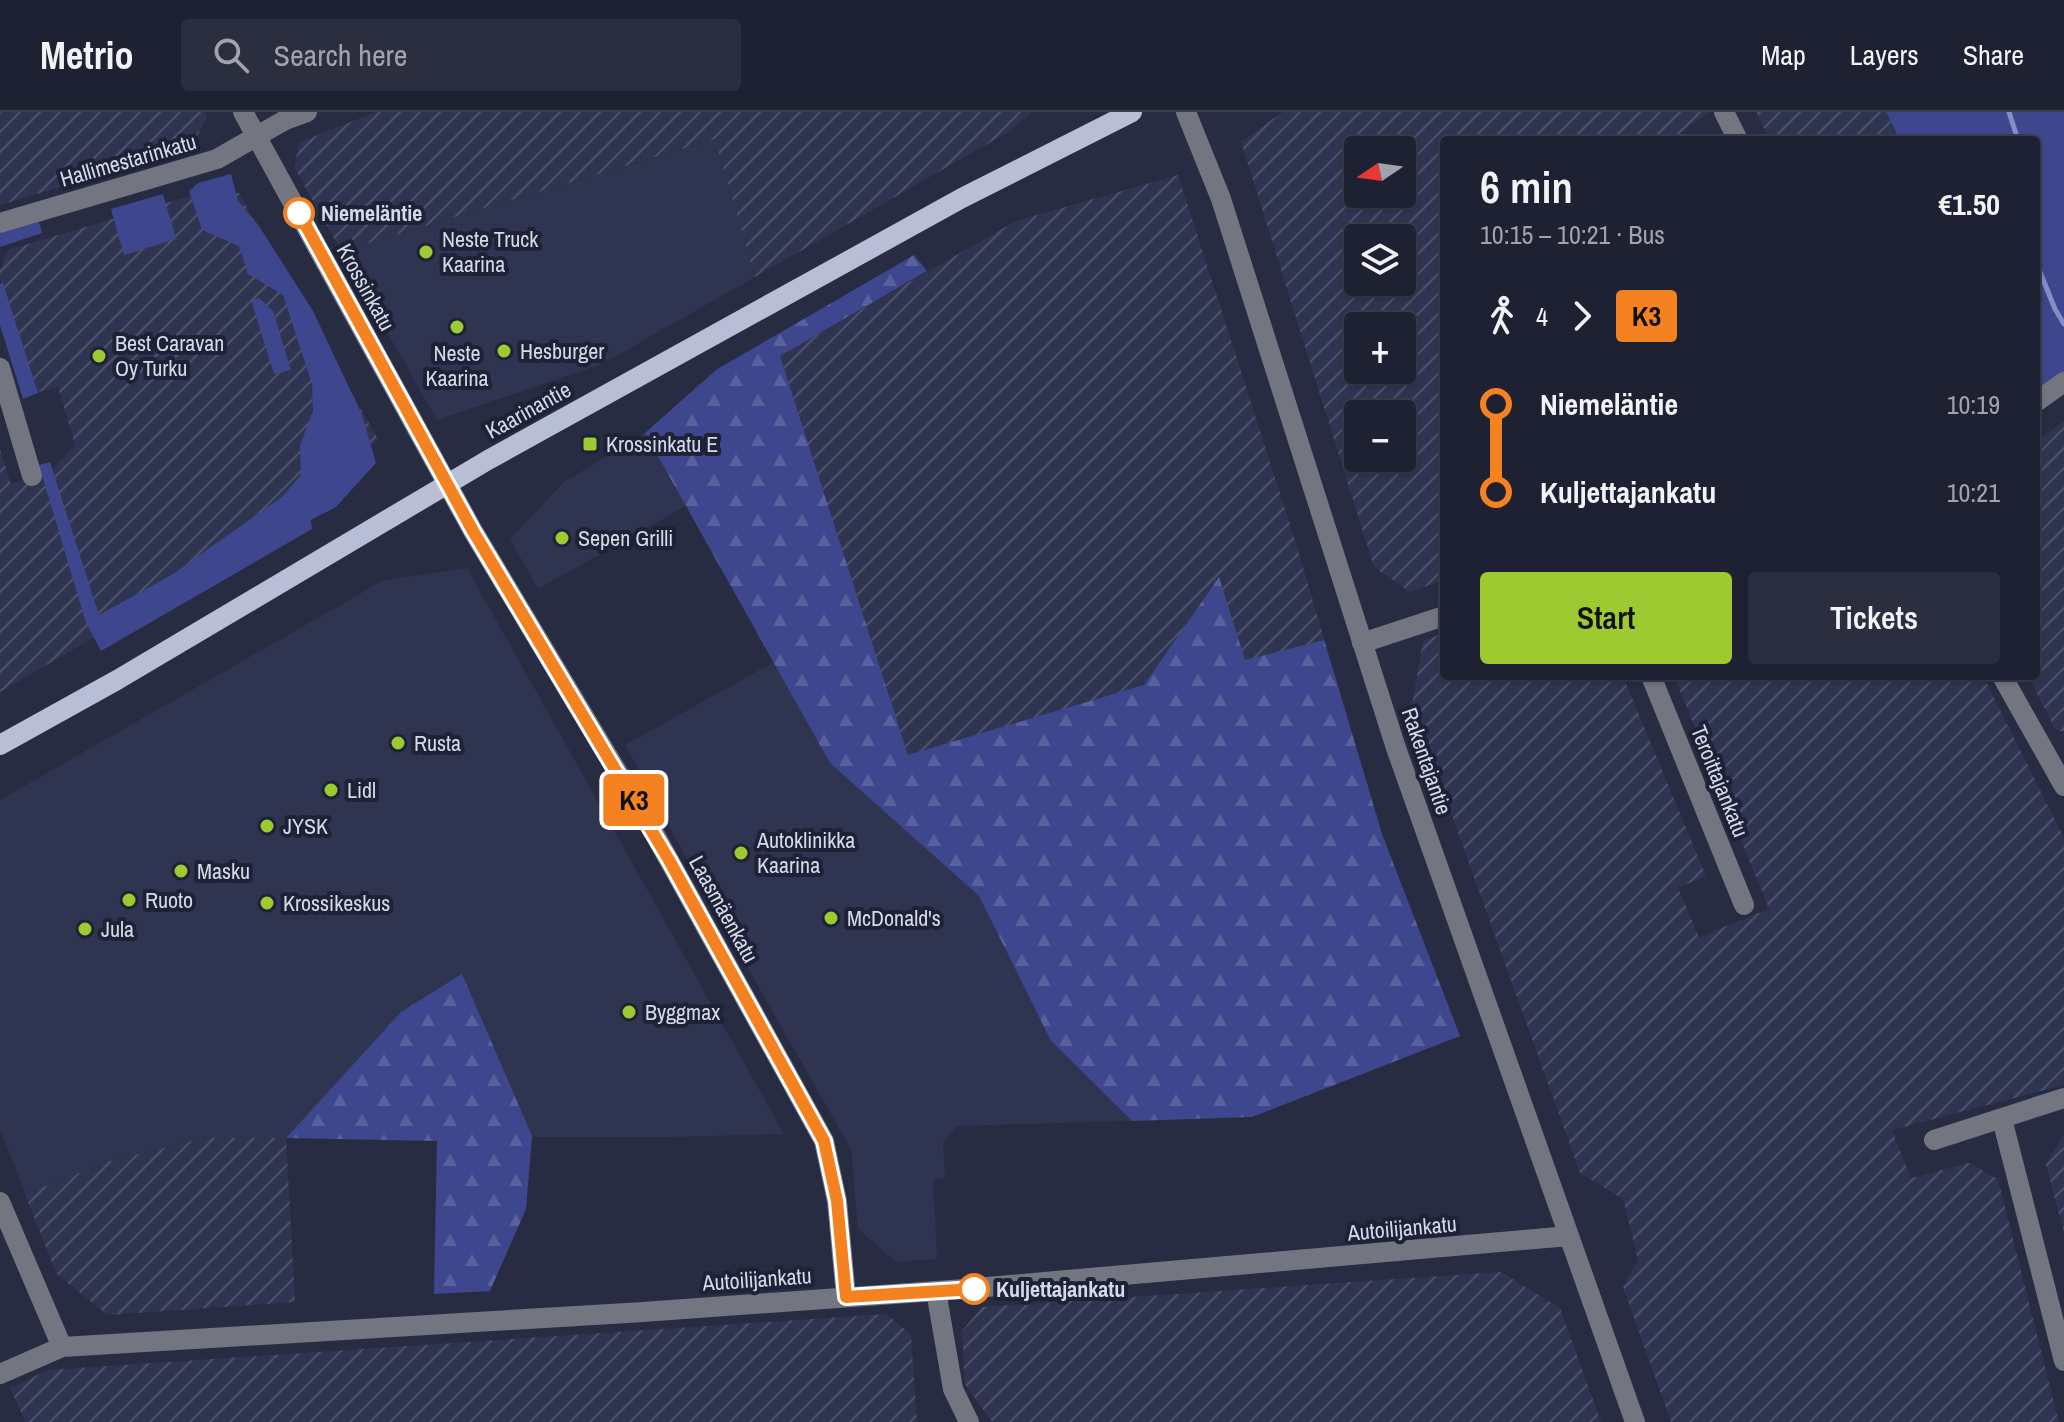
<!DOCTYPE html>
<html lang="en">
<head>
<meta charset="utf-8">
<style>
  :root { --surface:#1d2132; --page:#2a2e3e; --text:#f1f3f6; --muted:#a0a3ac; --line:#3b3e4d; --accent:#9dca30 }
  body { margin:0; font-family:"Archivo Narrow",sans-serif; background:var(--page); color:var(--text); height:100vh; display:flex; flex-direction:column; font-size:30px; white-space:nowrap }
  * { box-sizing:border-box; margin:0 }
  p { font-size:26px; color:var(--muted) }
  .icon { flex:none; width:44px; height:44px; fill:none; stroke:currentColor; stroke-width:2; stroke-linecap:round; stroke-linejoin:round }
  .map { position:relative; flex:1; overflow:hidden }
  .panel { position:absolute; left:1440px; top:24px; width:600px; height:544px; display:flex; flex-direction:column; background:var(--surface); border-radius:8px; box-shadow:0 2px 6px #0004,0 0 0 2px var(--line) }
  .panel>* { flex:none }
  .badge { padding:0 16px; border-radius:6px; font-size:28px; line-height:52px }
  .needle { width:52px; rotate:257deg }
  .controls { position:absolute; left:1344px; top:24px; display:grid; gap:16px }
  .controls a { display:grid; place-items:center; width:72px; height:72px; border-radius:8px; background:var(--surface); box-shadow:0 2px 6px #0004,0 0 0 2px var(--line); font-size:40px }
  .map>.badge { position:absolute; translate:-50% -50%; box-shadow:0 0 0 4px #fff }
  .legs { display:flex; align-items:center; gap:12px; height:88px; padding:0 40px; font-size:26px }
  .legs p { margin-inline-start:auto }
  .head { display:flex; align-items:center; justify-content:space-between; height:136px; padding:0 40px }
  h1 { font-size:44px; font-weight:600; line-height:60px }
  .primary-button { display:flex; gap:16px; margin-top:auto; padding:16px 40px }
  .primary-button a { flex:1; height:92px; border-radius:8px; background:var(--accent); color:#111; font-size:32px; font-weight:600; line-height:92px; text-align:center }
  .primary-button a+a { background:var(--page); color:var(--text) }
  ul { padding:0 40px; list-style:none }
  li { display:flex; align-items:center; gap:28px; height:88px; font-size:30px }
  li i { display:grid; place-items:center; width:12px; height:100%; margin:0 10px; background:currentColor }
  li i::after { content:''; width:20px; height:20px; margin:-10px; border:6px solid; border-radius:50%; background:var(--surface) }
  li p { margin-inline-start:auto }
  li:first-child i { background:linear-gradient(#0000 50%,currentColor 0) }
  li:last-child i { background:linear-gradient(currentColor 50%,#0000 0) }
  header { display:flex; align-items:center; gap:48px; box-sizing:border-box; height:112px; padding:0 40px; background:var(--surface); border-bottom:2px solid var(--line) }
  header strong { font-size:38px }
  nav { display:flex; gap:44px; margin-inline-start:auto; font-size:28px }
  .search { width:560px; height:72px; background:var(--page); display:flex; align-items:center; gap:20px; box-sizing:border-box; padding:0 28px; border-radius:8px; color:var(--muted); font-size:30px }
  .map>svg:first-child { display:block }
</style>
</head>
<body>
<header>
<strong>Metrio</strong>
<div class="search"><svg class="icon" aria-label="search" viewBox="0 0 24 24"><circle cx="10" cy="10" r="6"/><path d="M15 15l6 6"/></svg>Search here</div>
<nav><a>Map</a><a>Layers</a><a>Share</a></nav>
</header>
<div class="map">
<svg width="2064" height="1310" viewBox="0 0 2064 1310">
  <defs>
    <pattern id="industrial-furrows" width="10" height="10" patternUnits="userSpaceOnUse" patternTransform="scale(2)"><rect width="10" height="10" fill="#2f3551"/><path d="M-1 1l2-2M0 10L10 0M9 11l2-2" fill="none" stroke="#4c526a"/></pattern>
    <pattern id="forest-firs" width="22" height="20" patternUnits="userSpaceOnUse" patternTransform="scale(2)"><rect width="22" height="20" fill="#3e468e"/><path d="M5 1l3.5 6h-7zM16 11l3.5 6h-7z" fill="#59609e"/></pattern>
  </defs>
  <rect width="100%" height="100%" fill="#272c42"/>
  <path fill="#2f3551" d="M716,27L755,165L602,252L437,308L341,139Z
    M645,321L686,394L538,477L510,427L564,370Z
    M467,456L784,1022L674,1025H484L401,900L286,1026H205L111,1049L25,1082L0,1017V688L384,468Z
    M774,550L830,651L979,784L1051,929L1132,1009L958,1014L943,1030L945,1066L933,1068L937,1147L896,1150L858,1117L851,1037L712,793L625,633Z"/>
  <path fill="url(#industrial-furrows)" fill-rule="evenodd" d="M0,0H205L207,5L191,36L0,93Z
    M376,0H1032L1010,19L755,165L715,27L341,139L294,55L300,30Z
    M1283,0H1710L1680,21L1684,28H1444V173L1439,175L1444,188V468L1410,480L1374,455L1241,30ZM1358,38H1402V82H1358ZM1358,126H1402V170H1358ZM1358,214H1402V258H1358ZM1358,302H1402V346H1358Z
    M1756,0H1886L1900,28H1770Z
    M1178,63L1294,425L1382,722L908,644L780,244L1016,109Z
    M217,76L239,81L378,327L366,340L221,451L0,580V337L11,372L49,361L75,333L58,275L34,281L0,167V157L8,138Z
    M2064,309V620L2055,617L2028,564H2036V329Z
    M1444,521V564H1623L1706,764L1678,776L1699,825L1769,797L1674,564H1983L2064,726V973L1892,1018L1911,1066L1969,1051L1998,1067L2059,1310H1671L1623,1175L1638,1148L1623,1087L1580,1061L1412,592L1423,529Z
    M2064,1022V1121L2046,1052Z
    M205,1026H286L295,1190L107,1203L56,1161L25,1082L111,1049Z
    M1501,1160L1560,1196L1601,1310H992L965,1272L962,1219L982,1195Z
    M887,1202L911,1223L917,1310H26L10,1276L48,1258Z"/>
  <path fill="#3e468e" d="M1886,0H2064V270L2036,290V28H1900Z
    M231,62L238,89L259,114L313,199L362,303L376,351L336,395L311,408L312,417L101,539L86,511L39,353L50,350L99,503L173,462L282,385L301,363L300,333L313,299L312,272L283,183L248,162L239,134L202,118L189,79L198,71Z
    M163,82L176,127L124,143L111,97Z
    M39,110L42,121L0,135V121Z
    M3,171L38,281L23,287L0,213V172Z
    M259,186L273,199L291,258L274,262L251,188Z"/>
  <path fill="url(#forest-firs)" d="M914,143L927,159L780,244L908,643L1144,573L1219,465L1245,548L1324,528L1382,722L1460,924L1252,1005L1132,1009L1051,929L979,784L830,651L645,321L716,258Z
    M462,862L532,1024L526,1097L490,1179L434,1182L437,1029L286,1026L401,900Z"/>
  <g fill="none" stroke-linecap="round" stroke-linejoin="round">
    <path stroke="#838dc6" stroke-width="5" d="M2009,0L2018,28
      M2036,150L2055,197L2064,212"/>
    <path stroke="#737681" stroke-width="20" d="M243,0L473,419L654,721L824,1029L837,1089L846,1185
      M1186,0L1221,87L1396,636L1635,1310
      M1724,0L1738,28
      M0,111L217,47L285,8L307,0
      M0,256L32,364
      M2036,290L2064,270
      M1362,531L1444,504
      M1651,564L1744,793
      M2002,564L2064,674
      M2002,1007L2064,1249
      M1934,1028L2064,986
      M0,1090L62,1235
      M936,1179L953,1277L969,1310
      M0,1262L62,1235L643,1200L964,1177L1569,1124"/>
    <path stroke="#b8bed6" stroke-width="20" d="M0,633L117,568L488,348L962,86L1132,0"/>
  </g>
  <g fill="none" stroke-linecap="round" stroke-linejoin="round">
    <defs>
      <path id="line-1" d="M299,101L473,419L669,748L824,1029L837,1089L846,1185L974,1177"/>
    </defs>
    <use href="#line-1" stroke="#fff" stroke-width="18"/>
    <use href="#line-1" stroke="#f58220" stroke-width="12"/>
  </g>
  <g fill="#fff" stroke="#f58220" stroke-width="4">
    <circle cx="299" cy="101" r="14"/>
    <circle cx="974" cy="1177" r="14"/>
  </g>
  <g fill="#9dca30" stroke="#1e2237" stroke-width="3">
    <circle cx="426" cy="140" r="8"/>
    <circle cx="457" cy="215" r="8"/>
    <circle cx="504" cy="239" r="8"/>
    <circle cx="99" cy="244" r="8"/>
    <rect x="582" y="324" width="16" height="16" rx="4"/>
    <circle cx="562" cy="426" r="8"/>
    <circle cx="398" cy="631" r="8"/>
    <circle cx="331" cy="678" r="8"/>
    <circle cx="267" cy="714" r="8"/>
    <circle cx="741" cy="741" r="8"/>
    <circle cx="181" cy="759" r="8"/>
    <circle cx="129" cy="788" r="8"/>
    <circle cx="267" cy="791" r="8"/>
    <circle cx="831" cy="806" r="8"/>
    <circle cx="85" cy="817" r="8"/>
    <circle cx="629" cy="900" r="8"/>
  </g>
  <g text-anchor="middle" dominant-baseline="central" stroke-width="8" stroke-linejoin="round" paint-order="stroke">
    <g font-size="22" fill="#d6dae8" stroke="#1e2237">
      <text transform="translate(128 48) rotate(-16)">Hallimestarinkatu</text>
      <text transform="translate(366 175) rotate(61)">Krossinkatu</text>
      <text transform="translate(528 298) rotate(-29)">Kaarinantie</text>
      <text transform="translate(1427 649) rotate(71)">Rakentajantie</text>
      <text transform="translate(1720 669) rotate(68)">Teroittajankatu</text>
      <text transform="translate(724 797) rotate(61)">Laasmäenkatu</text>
      <text transform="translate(1402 1116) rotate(-5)">Autoilijankatu</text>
      <text transform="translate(757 1167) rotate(-4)">Autoilijankatu</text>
    </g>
    <g font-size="22" font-weight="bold" fill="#d6dae8" stroke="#1e2237" text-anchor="start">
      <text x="321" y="101">Niemeläntie</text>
      <text x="996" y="1177">Kuljettajankatu</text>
    </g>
    <g font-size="22" fill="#d6dae8" stroke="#1e2237" text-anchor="start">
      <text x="442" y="127">Neste Truck<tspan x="442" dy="25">Kaarina</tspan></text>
      <text x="115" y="231">Best Caravan<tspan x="115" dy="25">Oy Turku</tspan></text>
      <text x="520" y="239">Hesburger</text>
      <text x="457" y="241" text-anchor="middle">Neste<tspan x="457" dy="25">Kaarina</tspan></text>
      <text x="606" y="332">Krossinkatu E</text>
      <text x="578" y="426">Sepen Grilli</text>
      <text x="414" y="631">Rusta</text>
      <text x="347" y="678">Lidl</text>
      <text x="283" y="714">JYSK</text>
      <text x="757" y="728">Autoklinikka<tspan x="757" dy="25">Kaarina</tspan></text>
      <text x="197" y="759">Masku</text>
      <text x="145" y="788">Ruoto</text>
      <text x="283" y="791">Krossikeskus</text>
      <text x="847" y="806">McDonald's</text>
      <text x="101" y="817">Jula</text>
      <text x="645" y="900">Byggmax</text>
    </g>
  </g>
</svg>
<div class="controls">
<a><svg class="needle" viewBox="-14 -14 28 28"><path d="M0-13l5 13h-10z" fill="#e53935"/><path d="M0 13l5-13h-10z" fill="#a0a3ac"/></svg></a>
<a><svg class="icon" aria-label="layers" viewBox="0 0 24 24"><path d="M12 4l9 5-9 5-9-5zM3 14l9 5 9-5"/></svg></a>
<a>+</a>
<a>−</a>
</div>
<b class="badge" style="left:634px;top:688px;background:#f58220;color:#111">K3</b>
<section class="panel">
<div class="head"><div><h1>6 min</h1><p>10:15 – 10:21 · Bus</p></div><b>€1.50</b></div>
<div class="legs"><svg class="icon" aria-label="walk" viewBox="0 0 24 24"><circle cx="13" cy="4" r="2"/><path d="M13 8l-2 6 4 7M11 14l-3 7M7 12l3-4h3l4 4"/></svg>4<svg class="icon" aria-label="forward" viewBox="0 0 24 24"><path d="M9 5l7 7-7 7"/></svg><b class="badge" style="background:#f58220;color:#111">K3</b></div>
<ul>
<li><i style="color:#f58220"></i><b>Niemeläntie</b><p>10:19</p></li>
<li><i style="color:#f58220"></i><b>Kuljettajankatu</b><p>10:21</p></li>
</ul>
<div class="primary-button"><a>Start</a><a>Tickets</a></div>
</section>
</div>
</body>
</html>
